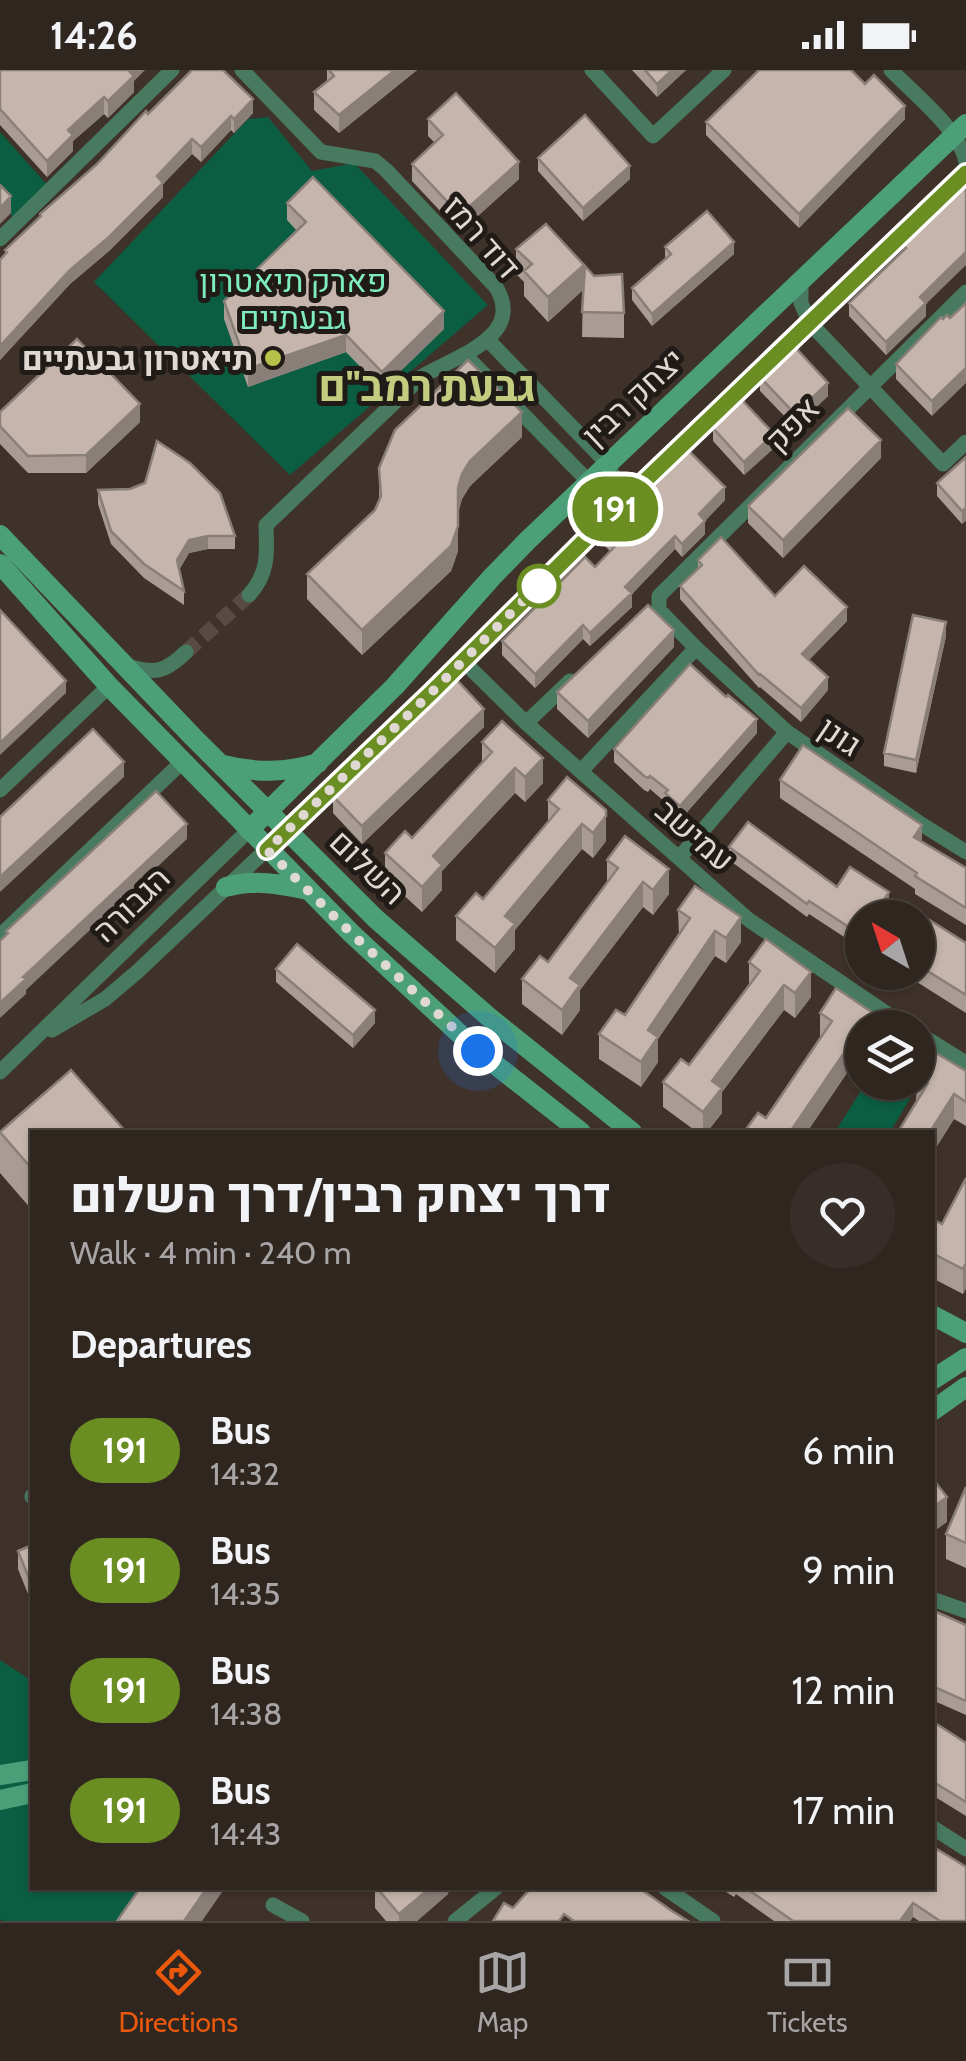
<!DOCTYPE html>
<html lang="en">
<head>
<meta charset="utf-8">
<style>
  :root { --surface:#2f2620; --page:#372e29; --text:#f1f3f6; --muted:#a7a5a5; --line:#4a433e; --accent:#ea580c }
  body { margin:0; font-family:Cabin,Heebo,sans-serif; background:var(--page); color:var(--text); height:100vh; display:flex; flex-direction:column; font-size:38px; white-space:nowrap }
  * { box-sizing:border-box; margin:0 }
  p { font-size:32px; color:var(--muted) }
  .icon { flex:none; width:55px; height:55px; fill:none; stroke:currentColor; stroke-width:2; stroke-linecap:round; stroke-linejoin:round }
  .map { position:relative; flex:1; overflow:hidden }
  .sheet { position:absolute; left:30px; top:1060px; width:905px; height:760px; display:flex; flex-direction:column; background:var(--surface); border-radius:0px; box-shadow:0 2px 8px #0004,0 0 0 2px var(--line) }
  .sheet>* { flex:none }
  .badge { padding:0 20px; border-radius:32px; font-size:35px; line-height:65px }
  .needle { width:65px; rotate:321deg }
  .fabs { position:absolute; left:845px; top:830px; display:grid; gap:20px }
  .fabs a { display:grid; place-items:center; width:90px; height:90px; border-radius:50%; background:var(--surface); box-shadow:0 2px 8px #0004,0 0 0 2px var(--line); font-size:50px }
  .you { position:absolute; width:50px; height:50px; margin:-25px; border:8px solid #fff; border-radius:50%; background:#1a73e8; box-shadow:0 0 0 15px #1a73e833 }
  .map>.badge { position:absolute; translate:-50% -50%; box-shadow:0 0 0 5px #fff }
  h2 { padding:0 40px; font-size:38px; line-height:90px }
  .round { display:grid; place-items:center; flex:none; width:105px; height:105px; border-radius:52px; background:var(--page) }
  .summary { display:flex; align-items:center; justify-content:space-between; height:170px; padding:0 40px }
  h1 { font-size:48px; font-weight:800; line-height:75px }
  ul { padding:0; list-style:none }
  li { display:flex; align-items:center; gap:30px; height:120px; padding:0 40px }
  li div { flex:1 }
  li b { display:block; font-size:38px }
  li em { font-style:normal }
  li .badge { min-width:110px; font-weight:700; text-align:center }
  .status { display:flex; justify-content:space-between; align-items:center; height:70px; padding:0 50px; background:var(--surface); direction:ltr }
  .status svg { height:28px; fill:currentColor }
  .dock { display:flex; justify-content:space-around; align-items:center; height:140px; border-top:2px solid var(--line); background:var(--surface); font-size:28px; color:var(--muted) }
  .dock a { display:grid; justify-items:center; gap:5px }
  .dock .on { color:var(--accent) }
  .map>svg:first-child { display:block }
</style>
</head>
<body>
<div class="status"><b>14:26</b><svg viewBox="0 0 49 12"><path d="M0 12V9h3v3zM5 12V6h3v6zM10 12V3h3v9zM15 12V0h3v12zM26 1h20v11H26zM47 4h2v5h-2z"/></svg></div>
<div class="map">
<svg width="966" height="1851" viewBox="0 0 966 1851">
  <rect width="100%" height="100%" fill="#3f322b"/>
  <path fill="#0c5e43" d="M268,47L312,101L354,93L488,235L290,405L94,212L248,49Z
    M0,62L51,119L18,152L0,133Z
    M918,963L941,977L890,1062H835L866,1013L918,1012Z
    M0,1590L32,1611V1818H140L117,1851H3L0,1849Z"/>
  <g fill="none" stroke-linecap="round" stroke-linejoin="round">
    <path stroke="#574b44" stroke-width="15" stroke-dasharray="15 8" stroke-linecap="butt" d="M186,582L249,525"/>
    <path stroke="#487a61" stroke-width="15" d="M242,0L321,82L375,91L386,100L496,217C526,268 453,287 421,307L266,455C267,483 269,503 249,525
      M592,0L653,66L724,0
      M891,0C914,24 960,60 966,92
      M0,169L172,0
      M801,212V233L810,253L943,394L966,372
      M966,222L659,526V540L696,578L787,662L918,752L966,782
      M487,269L607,393L625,429
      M466,286L588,411L625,429
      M463,591L526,653L749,850L908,958
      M127,596C155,604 164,603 186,582
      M526,653L570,611
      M581,701L696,578
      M0,720L109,616
      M679,788L787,662
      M0,866L182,692
      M52,960L105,929L137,902L267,779
      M918,963L966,993
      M0,1002L249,760
      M32,1427V1426
      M932,1529L966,1541
      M932,1757L966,1779
      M665,1818L713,1851
      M273,1835L302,1851
      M455,1851L496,1818"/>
    <path stroke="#4ba079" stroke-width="20" d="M0,465L193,667L376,849L490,948L632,1062
      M0,494L109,616L351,863L478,981L581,1062
      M223,695C256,703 285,703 318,693
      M249,760L395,616L492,507L528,470L966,54
      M267,779L432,622L625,429L966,103
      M226,817C254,809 280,814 308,820
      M932,1245L966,1263
      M932,1310L966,1288
      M932,1341L966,1317
      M0,1705L32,1700
      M0,1730L32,1723"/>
  </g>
  <path fill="#a99c94" d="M0,0L134,11V22L108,48L104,44L73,71V81L47,107L0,55Z
    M327,0H417L339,63L314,40V22L327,12Z
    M632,0H686L657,27Z
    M865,14L905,49L799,158L706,65V52Z
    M253,43L234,63L231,60L201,92L192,84L163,114V127L109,181L70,214L0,290V190L5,184V180L40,147V144L97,94L148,44Z
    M428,49L519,109L460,162L412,111V94L435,73L428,66Z
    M538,88L630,109L583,151L538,101Z
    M966,115L926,234V246L886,285L849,246V233L903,180V175Z
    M287,133L444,259L382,319L346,282L248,317L224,249V231L297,161L287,150Z
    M665,177L734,184L652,256L632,230V218L665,189Z
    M516,179L584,214L624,243V268L582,267L583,220L548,252L524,226V212L516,204Z
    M950,248L932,346L896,309V294L943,249Z
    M760,307L828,326L795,357L760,321Z
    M0,342L140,352L86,403H28L0,374Z
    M713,358L774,378L744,405L713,371Z
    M522,367L470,416L462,429L458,443V481L451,501L362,585L307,529V504L375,440L379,430V398Z
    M966,387L962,454L937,426V413Z
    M881,388L783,488L748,453V436Z
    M130,419L235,466V479H208L189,483L179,500L184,521V535L144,508L111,474L98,434V420Z
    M725,430L705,451V464L682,487L675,479L632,524V537L590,576L583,569L535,618L502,585V571L595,497L610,481L602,473V460L638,432Z
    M698,490L775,526L847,551L809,590L828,620L801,652L760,617L759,618L680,529V516L698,499Z
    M946,566L916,703L884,696V683Z
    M674,577L588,668L557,639V622Z
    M484,657L362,774L333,743V726Z
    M757,663L680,750L665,737V732L650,719L648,722L644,720L614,692V679Z
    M482,672L543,713L525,732L515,723L442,801V820L422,842L385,808V783L412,768L482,694Z
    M780,710L922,772L966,798V855L915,824V819L780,728Z
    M548,730L606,771L593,788L582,779L515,860V879L495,903L456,870V846L483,829L548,752Z
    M729,777L837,817L889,836L881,848H862V876L861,878L809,844L807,847L729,790Z
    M607,790L669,824L653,845L643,837L580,920V940L562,965L522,934V909L548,892L607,814Z
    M678,840L741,872L726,893L715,886L658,969V992L641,1017L599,989V964L625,945L679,865Z
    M918,848L966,873V943L901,902H918Z
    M749,892L811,927L795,948L784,940L722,1022V1043L707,1062H697L663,1037V1012L689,995L749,916Z
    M276,899L375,953L353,978L276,912Z
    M820,943L882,958H862V992L857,988L807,1062H744L766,1048L820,968Z
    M966,1001V1056L954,1049L932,1084V1062L916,1030L918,1002Z
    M0,1062H32V1140L0,1103Z
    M966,1108V1218L963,1224L932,1208L933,1149L942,1154Z
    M966,1417V1498L946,1489V1464Z
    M32,1475V1534L18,1499V1481Z
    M932,1540L966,1555V1645L932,1630Z
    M932,1651L966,1673V1746L932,1725Z
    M375,1818H449L448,1824L417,1851H386L375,1838Z
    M720,1818H932L966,1851H919L913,1847L910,1851H774L736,1824L734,1827Z"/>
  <path fill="#8a7f78" d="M128,0H145L134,11V22L108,48V31Z
    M395,0H417L339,63V45Z
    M672,0H686L657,27V14Z
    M104,27V44L73,71V81L47,107V91L68,60Z
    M253,29V43L234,63V49Z
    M905,36V49L799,158V144Z
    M231,46V60L201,92V77Z
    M192,69V84L163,114V127L109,181L70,214L0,290V276Z
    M519,92V109L460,162V145Z
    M630,96V109L583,151V138Z
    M11,126V143L0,154V138Z
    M734,172V184L652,256V244Z
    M966,182V195L926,234V246L886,285V272L920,227Z
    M584,195V219L548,252V227Z
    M444,241V259L382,319V302Z
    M346,265V282L248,317V299Z
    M966,298V313L932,346V331Z
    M828,313V326L795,357V344Z
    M140,334V352L86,403V385Z
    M522,342V367L470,416L462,429L458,443V418L462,404L470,391Z
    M774,364V378L744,405V392Z
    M881,370V388L783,488V470Z
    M725,417V430L699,457V444Z
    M966,438V451L962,454V441Z
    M705,451V464L682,487V474Z
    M458,456V481L451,501L362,585V560Z
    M208,466V479L189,483L177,503V490L189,470Z
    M675,466V479L632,524V537L590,576V563L625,517Z
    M847,537V551L802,597V584Z
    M946,552V566L916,703V690Z
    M583,555V569L535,618V604Z
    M674,560V577L588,668V651Z
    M828,607V620L801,652V638Z
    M66,611V623L0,685V673Z
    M484,639V657L362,774V756Z
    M757,649V663L680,750V736Z
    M543,688V713L525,732V707Z
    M124,692V707L0,822V807Z
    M515,698V723L442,801V820L422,842V817L433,786Z
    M606,746V771L593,788V763Z
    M187,754V769L26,920V924L0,948V933L23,907Z
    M582,754V779L515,860V879L495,903V878L505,846Z
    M922,755V773L914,767Z
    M669,799V824L653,845V820Z
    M643,812V837L580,920V940L562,965V940L570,908Z
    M889,822V836L881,848H872Z
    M741,847V872L726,893V868Z
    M715,861V886L658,969V992L641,1017V992L648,960Z
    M811,902V927L795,948V923Z
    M784,915V940L722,1022V1043L707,1062H703V1042L712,1011Z
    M375,940V953L353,978V965Z
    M857,964V988L807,1062H790Z
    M954,1024V1049L932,1084V1062H930Z
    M966,1193V1218L963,1224V1199Z
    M947,1427V1452L932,1463V1438Z
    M207,1818H225L202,1851H184Z
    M430,1818H449L448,1824L417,1851H399V1844Z
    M913,1833V1847L910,1851H900Z"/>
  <path fill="#c5b5ac" stroke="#8a7f78" stroke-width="2.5" d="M0,0H128L134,6L108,31L104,27L68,60L73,65L47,91L0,39Z
    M192,0H223L253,29L234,49L231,46L201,77L192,69L157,106L163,113L109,167L70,200L0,276V190L7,182L5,180L41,146L40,144L97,94L146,41L148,44Z
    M329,0H395L339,45L314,22L334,6Z
    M645,0H672L657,14Z
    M759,0H851L865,14L874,5L905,36L799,144L706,52Z
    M456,23L519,92L460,145L412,94L443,65L428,49Z
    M585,45L630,96L583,138L538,88Z
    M313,107L444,241L382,302L346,265L248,299L224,231L306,152L287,133Z
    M0,115L11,126L0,138Z
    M966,115V182L920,227L926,233L886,272L849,233L906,178L903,175Z
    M707,141L734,172L652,244L632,218L671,184L665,177Z
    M546,154L584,195L548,227L524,201L532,194L516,179Z
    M585,196L594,206L622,204L624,243L582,242Z
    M966,233V298L932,331L896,294L941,247L943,249L947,245L950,248Z
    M77,269L140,334L86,385L28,386L0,356V342Z
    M794,276L828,313L795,344L760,307Z
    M468,290L522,342L470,391L462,404L458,418V456L451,476L362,560L307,504L375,440L381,426L379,398L395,360Z
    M742,330L774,364L744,392L713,358Z
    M848,338L881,370L783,470L748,436Z
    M157,371L190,393L220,423L235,466H208L189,470L177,490L184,521L144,494L111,461L98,420L130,419L145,413Z
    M689,381L725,417L699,444L705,451L682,474L675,466L625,517L632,523L590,563L583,555L535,604L502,571L585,487L595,497L617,474L602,460L634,428L638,432Z
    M966,387V438L962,441L937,413Z
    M721,467L775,526L804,496L847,537L802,584L828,607L801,638L760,604L759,605L680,516L702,495L698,490Z
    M648,535L674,560L588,651L557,622Z
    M0,540L66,611L0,673Z
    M913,545L946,552L916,690L884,683Z
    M690,594L726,627L728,625L757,649L680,736L665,723L668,720L650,706L648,708L644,706L614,679Z
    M455,608L484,639L362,756L333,726Z
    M502,651L543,688L525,707L515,698L433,786L442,795L422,817L385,783L405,761L412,768L492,682L482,672Z
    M93,659L124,692L0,807V747Z
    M803,675L922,755L914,767L966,798V838L915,806L917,803L780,710Z
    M567,707L606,740V746L593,763L582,754L505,846L515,854L495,878L456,846L476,823L483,829L559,739L548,730Z
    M156,721L187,754L23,907L26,909L0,933V871L8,863L6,861Z
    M748,752L837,817L850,797L889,822L872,848H862V862L861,865L809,831L807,834L729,777Z
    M625,766L669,799L653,820L643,812L570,908L580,915L562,940L522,909L540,886L548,892L618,798L607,790Z
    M695,816L741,847L726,868L715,861L648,960L658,967L641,992L599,964L616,940L625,945L690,848L678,840Z
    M912,839L966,873V925L918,895V848H906Z
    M766,869L811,902L795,923L784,915L712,1011L722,1018L703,1042L663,1012L681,989L689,995L760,901L749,892Z
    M297,874L375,940L353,965L276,899Z
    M836,918L882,949L877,958H862V967L857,964L790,1062H744L758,1043L766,1048L832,951L820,943Z
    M931,980L966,1001V1032L954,1024L930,1062H898L928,1013L918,1006V1002Z
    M71,1000L126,1062H32V1099L0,1062Z
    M966,1108V1193L963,1199L932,1183V1149L942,1154Z
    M932,1408L947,1427L932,1438Z
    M966,1417V1473L946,1464Z
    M32,1475V1516L18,1481Z
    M932,1540L966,1555V1631L932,1616Z
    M932,1651L966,1673V1732L932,1711Z
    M932,1776L966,1797V1851H940L913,1833L900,1851H793L746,1818H932Z
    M140,1818H207L184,1851H117Z
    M377,1818H430L399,1844Z
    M531,1818H639L672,1841L688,1851H574L564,1844L559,1851H493L504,1833L513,1838Z"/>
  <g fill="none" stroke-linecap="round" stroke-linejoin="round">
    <defs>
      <path id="line" d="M267,780L432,622L626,429L966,103"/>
    </defs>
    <use href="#line" stroke="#fff" stroke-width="22"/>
    <use href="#line" stroke="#6b8e23" stroke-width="15"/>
    <path stroke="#e0d8d3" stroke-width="10" stroke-dasharray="0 18" d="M478,981L351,863L267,780L432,622L544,510L539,516"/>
  </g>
  <circle fill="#b4c24a" stroke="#211b18" stroke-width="4" cx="273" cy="288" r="10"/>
  <circle fill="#fff" stroke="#6b8e23" stroke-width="5" cx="539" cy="516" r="20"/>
  <g text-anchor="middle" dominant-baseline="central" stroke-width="10" stroke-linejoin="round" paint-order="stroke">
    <g font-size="32" fill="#e0d8d3" stroke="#211b18">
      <text transform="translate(482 167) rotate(49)">דוד רמז</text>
      <text transform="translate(633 327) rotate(-43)">יצחק רבין</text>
      <text transform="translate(792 354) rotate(-45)">אפק</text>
      <text transform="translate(840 666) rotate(34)">גונן</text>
      <text transform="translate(695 765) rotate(41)">עמישב</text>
      <text transform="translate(368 797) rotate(44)">השלום</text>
      <text transform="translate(131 834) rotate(-44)">הגבורה</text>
    </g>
    <g font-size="32" fill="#7eecbf" stroke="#211b18">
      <text x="293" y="210">פארק תיאטרון<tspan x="293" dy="37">גבעתיים</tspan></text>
    </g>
    <g font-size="32" font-weight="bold" fill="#e0d8d3" stroke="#211b18" text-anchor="end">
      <text x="253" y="288">תיאטרון גבעתיים</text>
    </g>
    <g font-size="42" font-weight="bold" fill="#c2cd80" stroke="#211b18">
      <text x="427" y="316">גבעת רמב"ם</text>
    </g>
  </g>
</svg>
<div class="fabs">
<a><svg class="needle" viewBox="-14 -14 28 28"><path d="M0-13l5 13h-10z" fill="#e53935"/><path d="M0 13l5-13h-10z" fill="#a7a5a5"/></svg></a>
<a><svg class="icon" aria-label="layers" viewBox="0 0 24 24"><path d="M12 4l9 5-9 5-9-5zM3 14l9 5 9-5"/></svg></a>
</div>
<div class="you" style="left:478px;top:981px"></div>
<b class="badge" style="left:615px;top:439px;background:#6b8e23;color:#fff">191</b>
<section class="sheet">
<div class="summary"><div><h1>דרך יצחק רבין/דרך השלום</h1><p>Walk · 4 min · 240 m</p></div><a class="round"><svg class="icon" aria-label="heart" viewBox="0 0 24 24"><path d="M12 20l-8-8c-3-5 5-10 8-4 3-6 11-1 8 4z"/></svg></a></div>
<h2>Departures</h2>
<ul>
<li><span class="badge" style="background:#6b8e23;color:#fff">191</span><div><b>Bus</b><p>14:32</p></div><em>6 min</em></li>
<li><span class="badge" style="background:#6b8e23;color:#fff">191</span><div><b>Bus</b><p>14:35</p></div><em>9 min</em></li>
<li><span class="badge" style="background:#6b8e23;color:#fff">191</span><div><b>Bus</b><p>14:38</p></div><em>12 min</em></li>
<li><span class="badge" style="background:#6b8e23;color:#fff">191</span><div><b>Bus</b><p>14:43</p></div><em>17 min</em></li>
</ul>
</section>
</div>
<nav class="dock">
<a class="on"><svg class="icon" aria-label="directions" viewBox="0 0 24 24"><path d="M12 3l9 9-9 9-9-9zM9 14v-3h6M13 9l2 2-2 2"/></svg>Directions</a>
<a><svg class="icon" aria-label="map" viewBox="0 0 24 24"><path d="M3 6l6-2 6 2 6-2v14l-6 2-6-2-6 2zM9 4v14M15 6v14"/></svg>Map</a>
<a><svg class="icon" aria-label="tickets" viewBox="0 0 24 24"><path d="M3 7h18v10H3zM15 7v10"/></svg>Tickets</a>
</nav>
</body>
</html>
